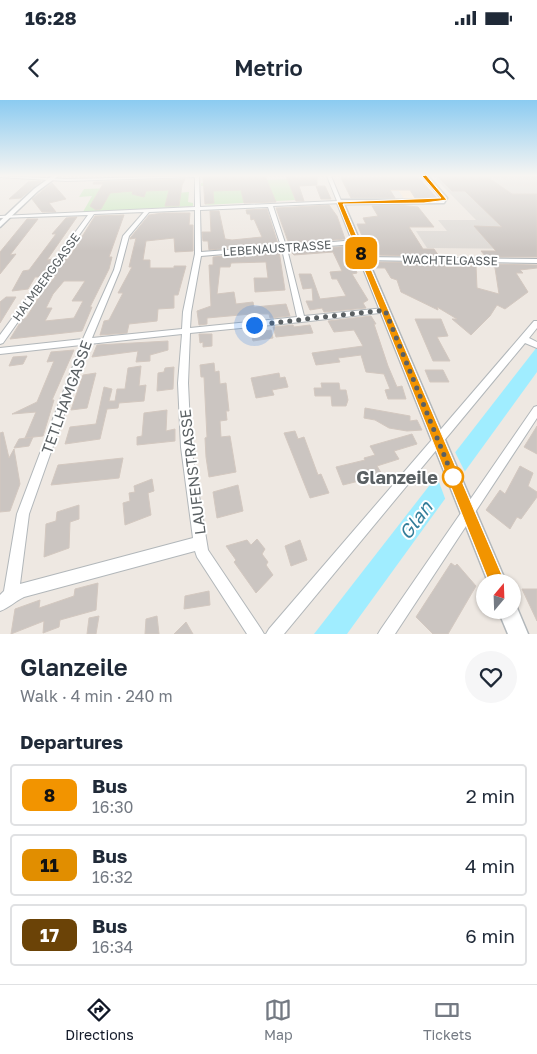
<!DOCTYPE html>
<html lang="en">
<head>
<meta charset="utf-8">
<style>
  :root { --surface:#fff; --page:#f6f6f7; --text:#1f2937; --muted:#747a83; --line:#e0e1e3; --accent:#111827 }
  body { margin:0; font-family:"Golos Text",sans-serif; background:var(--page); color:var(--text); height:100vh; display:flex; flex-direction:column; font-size:19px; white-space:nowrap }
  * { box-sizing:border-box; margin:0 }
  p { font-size:16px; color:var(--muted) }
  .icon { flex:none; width:28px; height:28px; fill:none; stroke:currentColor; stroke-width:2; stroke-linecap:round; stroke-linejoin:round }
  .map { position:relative; height:534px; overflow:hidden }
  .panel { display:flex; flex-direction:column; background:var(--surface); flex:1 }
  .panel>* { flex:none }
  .badge { padding:0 10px; border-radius:8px; font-size:18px; line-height:32px }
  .needle { width:32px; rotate:19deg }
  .tools { position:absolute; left:476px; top:474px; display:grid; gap:10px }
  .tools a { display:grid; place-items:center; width:45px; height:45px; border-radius:50%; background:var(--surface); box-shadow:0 1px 4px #0004; font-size:25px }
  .you { position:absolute; width:25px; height:25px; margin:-12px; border:4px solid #fff; border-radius:50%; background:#1a73e8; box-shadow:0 0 0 8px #1a73e833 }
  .map>.badge { position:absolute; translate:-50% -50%; box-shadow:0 0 0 2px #fff }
  h2 { padding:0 20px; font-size:19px; line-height:45px }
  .round { display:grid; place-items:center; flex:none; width:52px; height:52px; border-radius:26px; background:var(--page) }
  .head { display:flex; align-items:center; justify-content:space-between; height:85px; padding:0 20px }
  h1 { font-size:24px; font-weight:600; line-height:38px }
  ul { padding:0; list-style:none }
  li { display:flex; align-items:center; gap:15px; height:62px; margin:0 10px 8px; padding:0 10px; border:2px solid var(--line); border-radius:5px }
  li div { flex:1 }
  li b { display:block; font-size:19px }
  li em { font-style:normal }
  li .badge { min-width:55px; font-weight:700; text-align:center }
  .status { display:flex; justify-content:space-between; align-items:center; height:35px; padding:0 25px; background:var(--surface); direction:ltr }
  .status svg { height:14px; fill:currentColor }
  header { display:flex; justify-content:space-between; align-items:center; height:65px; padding:0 20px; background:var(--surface); font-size:22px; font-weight:600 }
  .tab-bar { display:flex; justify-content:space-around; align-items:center; height:70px; border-top:1px solid var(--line); background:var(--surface); font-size:14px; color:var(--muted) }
  .tab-bar a { display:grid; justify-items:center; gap:2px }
  .tab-bar .current { color:var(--accent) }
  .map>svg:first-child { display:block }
</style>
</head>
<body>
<div class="status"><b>16:28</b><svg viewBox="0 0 49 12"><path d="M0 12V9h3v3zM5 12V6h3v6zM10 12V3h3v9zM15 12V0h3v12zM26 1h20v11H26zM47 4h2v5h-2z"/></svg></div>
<header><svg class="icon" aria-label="back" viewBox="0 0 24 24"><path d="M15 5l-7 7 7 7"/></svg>Metrio<svg class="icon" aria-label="search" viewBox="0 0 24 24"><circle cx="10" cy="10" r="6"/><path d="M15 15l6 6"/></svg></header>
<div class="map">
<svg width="537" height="534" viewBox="0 0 537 534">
  <rect width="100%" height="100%" fill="#eee8e2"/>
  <path fill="#ffebd5" d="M367,77H423L440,96L404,99L399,91H375Z"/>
  <path fill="#dedad6" d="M433,76H537V149L427,148L416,131H447L438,120H476Z"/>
  <path fill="#c7e7bd" d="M288,79L295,100L205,105L214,103L213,92L209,86H201V83Z
    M177,86L175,93L189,92L188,102L193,103V106L83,112L92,96L79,97L84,89Z"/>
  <path fill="#a0edff" d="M537,247V272L347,534H314Z"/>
  <path fill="#eee8e2" d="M454,350L466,374L446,401L436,374Z"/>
  <path fill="#cbc5c1" stroke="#d3c8c0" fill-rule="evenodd" d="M239,76H265L276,102L244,103L241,90L213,91L214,103L205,104L203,77Z
    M286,76H294L296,78L317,77V85L299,86L304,101H296Z
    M437,76H486L512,94H537V157H486L481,151H496L474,126L502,127L465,91H452Z
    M418,77L437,98H415L410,90H390L395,98H351L341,78Z
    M185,79L182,85L179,106H165L169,90L146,91L144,97L132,94L133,91L110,93L101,109L96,110L90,106L103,84H93L94,82Z
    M41,81L21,98L9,99L28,82Z
    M52,83L66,99L49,103L56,112H42L32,99Z
    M316,86H325L331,99H321Z
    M329,105L337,116L345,139L289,144L276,108Z
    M399,105L418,107L434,127H409L423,149H434L439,156L370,155L357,124H366L363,118L378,116L372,106Z
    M267,109L278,144L209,150L208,141H203L202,132H211L210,111H219L225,139L232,140L262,137L254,119L251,120L250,114H247L246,110Z
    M163,113H190L189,125H193V151L175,152L174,138L146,141L143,160H150V168H174V166H186L178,195H174V208L158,209L157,221L129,224L127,233L100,235L104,221L109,220L123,193H118L132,167H129L136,138L130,139L131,137L149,115Z
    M124,115L109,157H112L109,169L90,207H92L82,231L10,239L23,218H26L42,192L56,176H53L65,159H68L95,116ZM64,181H85L72,201H83L74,218L45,221L52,208H46L53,194Z
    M77,117L47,160L53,159L40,177H35L28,189L12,191L23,171L29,170L56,134H52L66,118Z
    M27,119H38L10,155L16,154L0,174V152Z
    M350,146L352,150L349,151L357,173L352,174L368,200L363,203L366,208L324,212L322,208L310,210L306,201H313L312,188L303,189L299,174H311L320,199L346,196L337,179H332L330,172L342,171L333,152L294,155L290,151Z
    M279,151L285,190L255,192L254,178H268L266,162L231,163L230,167H220L217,194L234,192L236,204L253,202L254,207L286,204L290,216L270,218L269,214H251L207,218V224L199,225L197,211L211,206L209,165H213V157Z
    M373,162L444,163L446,167L476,166L477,188L499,194L495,168L490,164L537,165V168L520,170L523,173H516L528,192L505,209L497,205L490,216L471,235L452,219H457L437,207L438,210L401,192L397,180L391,178L385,168H376Z
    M6,197H16L0,223V202Z
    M371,216L376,224H374L388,266L397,287L402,286L406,299H388L385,290L390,289L384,274L366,272L361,255L338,258L340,262L316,265L312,253L363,246L354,230L334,232L328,221Z
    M415,219H441L448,236L437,237L450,261H433Z
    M293,225L294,227L310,225L313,233L276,237L273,227Z
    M271,230L273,238L253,241L251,233Z
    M199,234H212V246L203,247V242L200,243Z
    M168,241V250L150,255V261L136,262L138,251L92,257L97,245Z
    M74,250L52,300H54L43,336L25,338L36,312L12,314L37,302L54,261L47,262L51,252Z
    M27,256L23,264L9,266L13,257Z
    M214,263L215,272L219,271L220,284L226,283L229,311H226L227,320L220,321L221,337L230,336L236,372L209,377L206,357L205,338L207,337L204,277H201L200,265Z
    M141,266L139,286L146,285L144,301L119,303L118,308L107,309L100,339L65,344L70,327L96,324L104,287L112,289L109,301H115L117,289H125L128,268Z
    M174,267L173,289L157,291L158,273L164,272L165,268Z
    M425,270H443L449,282H430Z
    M96,273L87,308L71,310L83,275Z
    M279,273L280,278L285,277L288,287L272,290L274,295L256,298L251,278Z
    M321,283H339L340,290H346L348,300L346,306H332L331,296H315L314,288H322Z
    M365,308L410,316V321L417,320L422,330L407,331L389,328L375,320L364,318Z
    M167,310L166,331L175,329V341L137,345V337L142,336L144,313Z
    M537,326V354L524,347Z
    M295,331L298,339L304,337L318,375L321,374L329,393L310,398L284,333Z
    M3,332L9,358L14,349L20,384L10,411L0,412V333Z
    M412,334L417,344L394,351L399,359L377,366L383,376L361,385L359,381L343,385L336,367L365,360L364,358L375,355L370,346Z
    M33,337L29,346L14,348L19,339Z
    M123,358L119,378L51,385L58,365Z
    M520,366L533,373L528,386L537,392V397L521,419L517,417L510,429L486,410L500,390L505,394Z
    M152,379L154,391L148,393L151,415L125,425L123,403L130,401L129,393L135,392L134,386Z
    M238,385L243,411L217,418L213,392Z
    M79,405V419L70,422L69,448L44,457L46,424L56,421L57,412Z
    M257,439L265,449L262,454L268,462L266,465L273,475L256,493L234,462L236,460L226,446L247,440L251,445Z
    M300,440L307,460L291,466L285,446Z
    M451,463L455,466L457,464L476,486L448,534H433L416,517Z
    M98,483L96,510L60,520L59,527L43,533L44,521L11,534L15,509L40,500L39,508L74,496L75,489Z
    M522,489H537V521Z
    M209,491L210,505L184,509L185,496Z
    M99,516L96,534H87L89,518Z
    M157,516L159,534H145L146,519Z
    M186,522L193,534H174Z"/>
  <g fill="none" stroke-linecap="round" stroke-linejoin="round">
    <defs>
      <path id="minor" d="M0,76L66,79L199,76L200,107L337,101L327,76H331L342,103L273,106L286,146L356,140L359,142L356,144L287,149L304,216L385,208L389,210L388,212L301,222L190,233L188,283L191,347L208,450L261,529L264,534H247L197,457L195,451L24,497C15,501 9,508 0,511V495L4,491L17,414L81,245L0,254V248L83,239L114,170L123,136L144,112L94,114L3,243L0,244V235L88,115L0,118V116L195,107V77L66,81L0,77ZM268,107L281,146L201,152L200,110ZM195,110V154L183,212L182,229L92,238L120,170L129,136L149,112ZM282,149L297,217L190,228L191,212L201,156ZM182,234L178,283L181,347L193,438L20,484L29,414L89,244Z
        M363,157L537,159V163L361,160V158Z
        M534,221H537V228L529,238L537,242V248L525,243L284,534H266L269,529Z
        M537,306V318L395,534H378L381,529L534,307Z"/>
      <path id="tertiary" d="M52,76H58L38,91L0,127V121L34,89Z
        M423,76H428L447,98L444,103L344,104L506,482H488L337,102L340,100H440L442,99Z
        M512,502L515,503L528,534H508L498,510H512Z"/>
    </defs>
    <use href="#minor" stroke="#b2b7ba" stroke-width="2"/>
    <use href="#tertiary" stroke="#b2b7ba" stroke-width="3"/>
    <use href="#minor" fill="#fff" fill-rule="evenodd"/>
    <use href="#tertiary" fill="#fff" fill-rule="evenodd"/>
  </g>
  <linearGradient id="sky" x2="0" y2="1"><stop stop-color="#8bcbf1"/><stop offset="0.5" stop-color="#f7f5f2"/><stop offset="1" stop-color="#f7f5f2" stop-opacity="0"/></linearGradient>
  <rect width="537" height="151" fill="url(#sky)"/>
  <path fill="#f29400" stroke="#fff" d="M426,75L447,100L424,103L343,104L505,482L502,488L497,490L491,488L489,482L337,102L441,98L422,76Z"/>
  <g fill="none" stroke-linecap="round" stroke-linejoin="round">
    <path stroke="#5a6063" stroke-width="5" stroke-dasharray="0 9" d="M254,225L385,210L453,377"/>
  </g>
  <circle fill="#fff" stroke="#f29400" stroke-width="2.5" cx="453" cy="377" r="10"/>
  <g text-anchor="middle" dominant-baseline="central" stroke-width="4" stroke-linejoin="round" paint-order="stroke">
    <g font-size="12" fill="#5a6063" stroke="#fff">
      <text transform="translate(277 148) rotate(-4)">LEBENAUSTRASSE</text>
      <text transform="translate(450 160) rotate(1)">WACHTELGASSE</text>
      <text transform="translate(46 177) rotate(-54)">HALMBERGGASSE</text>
    </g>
    <g font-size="15" fill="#5a6063" stroke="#fff">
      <text transform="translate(66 297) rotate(-70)">TETLHAMGASSE</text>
      <text transform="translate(192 372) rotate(-97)">LAUFENSTRASSE</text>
    </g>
    <g font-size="18" font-weight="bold" fill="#5a6063" stroke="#fff" text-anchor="end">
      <text x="438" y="377">Glanzeile</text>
    </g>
    <g font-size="19" font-style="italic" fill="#337e9a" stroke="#fff">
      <text transform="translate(415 420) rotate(-53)">Glan</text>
    </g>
  </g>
</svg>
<div class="tools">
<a><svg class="needle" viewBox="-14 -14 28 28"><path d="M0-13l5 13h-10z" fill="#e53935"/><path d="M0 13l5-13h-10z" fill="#747a83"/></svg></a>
</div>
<div class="you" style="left:254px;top:225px"></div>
<b class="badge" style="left:361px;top:153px;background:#f29400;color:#111">8</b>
</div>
<section class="panel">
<div class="head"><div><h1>Glanzeile</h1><p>Walk · 4 min · 240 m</p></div><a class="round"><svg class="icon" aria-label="heart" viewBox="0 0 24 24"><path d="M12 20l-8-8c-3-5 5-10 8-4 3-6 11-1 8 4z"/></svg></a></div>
<h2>Departures</h2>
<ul>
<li><span class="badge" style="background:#f29400;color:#111">8</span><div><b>Bus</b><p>16:30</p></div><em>2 min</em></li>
<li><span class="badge" style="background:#e18e00;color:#111">11</span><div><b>Bus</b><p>16:32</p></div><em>4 min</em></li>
<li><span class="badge" style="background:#6b4307;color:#fff">17</span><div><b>Bus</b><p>16:34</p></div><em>6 min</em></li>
</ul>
</section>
<nav class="tab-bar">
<a class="current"><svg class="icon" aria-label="directions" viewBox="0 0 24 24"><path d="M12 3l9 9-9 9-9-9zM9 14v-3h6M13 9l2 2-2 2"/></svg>Directions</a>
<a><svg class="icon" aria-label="map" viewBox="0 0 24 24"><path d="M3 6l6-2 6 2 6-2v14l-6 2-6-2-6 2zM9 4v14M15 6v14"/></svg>Map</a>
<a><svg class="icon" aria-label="tickets" viewBox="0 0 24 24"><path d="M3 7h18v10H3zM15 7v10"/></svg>Tickets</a>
</nav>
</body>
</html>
